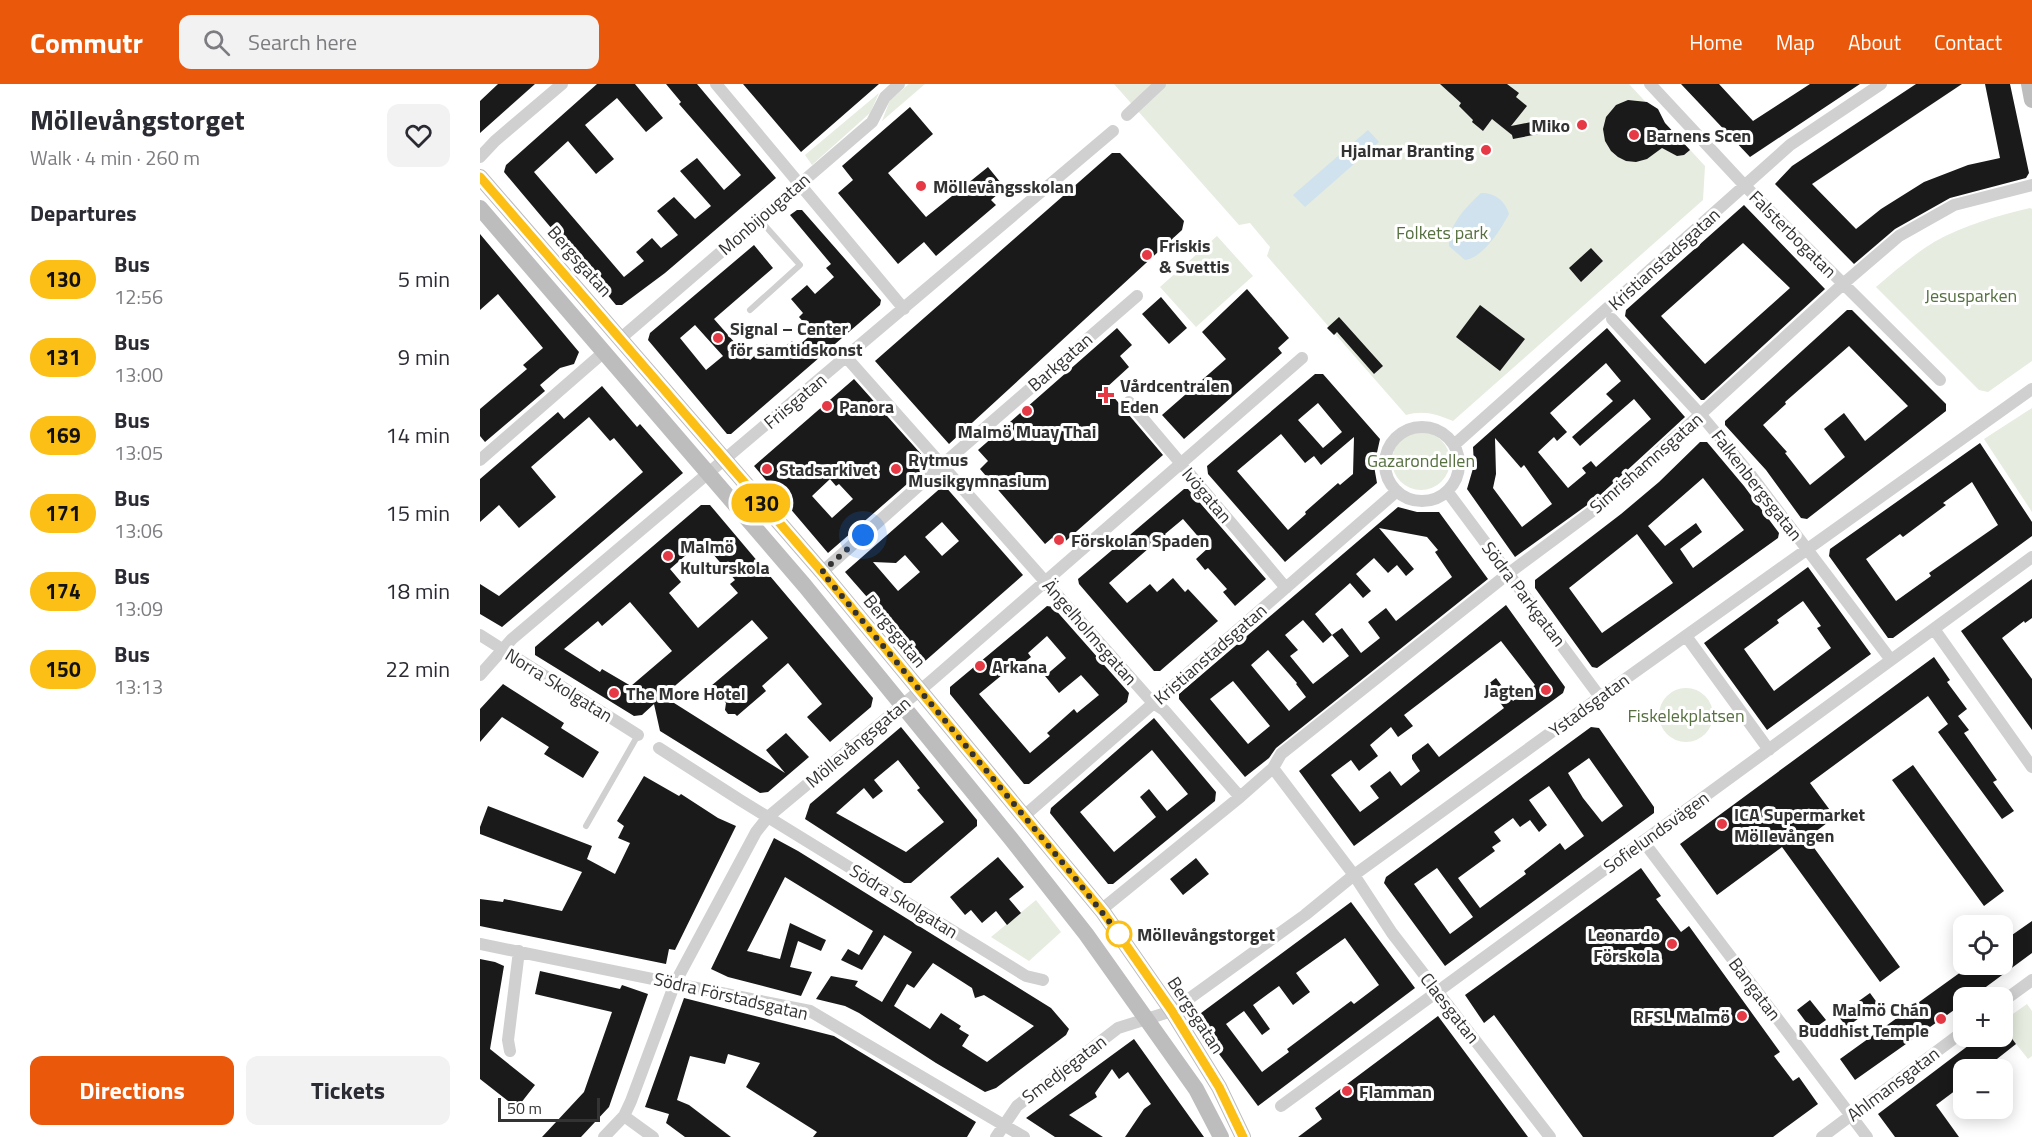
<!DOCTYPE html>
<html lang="en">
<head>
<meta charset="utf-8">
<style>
  :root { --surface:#fff; --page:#f2f2f3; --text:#2b2b33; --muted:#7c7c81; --accent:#ea580c }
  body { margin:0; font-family:"Titillium Web",sans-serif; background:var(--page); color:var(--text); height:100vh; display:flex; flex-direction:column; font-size:22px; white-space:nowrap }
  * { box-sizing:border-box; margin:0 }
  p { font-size:20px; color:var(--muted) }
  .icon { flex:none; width:33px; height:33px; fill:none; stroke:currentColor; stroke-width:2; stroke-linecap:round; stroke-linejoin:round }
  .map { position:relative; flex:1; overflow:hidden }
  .sheet { display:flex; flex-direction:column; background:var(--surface); width:480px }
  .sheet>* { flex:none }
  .badge { padding:0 12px; border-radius:20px; font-size:21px; line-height:39px }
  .buttons { position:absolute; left:1473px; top:831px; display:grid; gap:12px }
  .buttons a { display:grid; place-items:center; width:60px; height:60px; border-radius:12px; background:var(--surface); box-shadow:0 3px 15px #0003; font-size:30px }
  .scale { position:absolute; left:18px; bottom:15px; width:102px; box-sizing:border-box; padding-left:6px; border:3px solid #333; border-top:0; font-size:16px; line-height:21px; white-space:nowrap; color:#333; -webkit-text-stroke:4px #fff; paint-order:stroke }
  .you { position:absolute; width:30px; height:30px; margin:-15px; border:4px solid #fff; border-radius:50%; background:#1a73e8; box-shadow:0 0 0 9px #1a73e833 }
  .map>.badge { position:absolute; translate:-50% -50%; box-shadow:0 0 0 3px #fff }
  h2 { padding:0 30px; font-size:22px; line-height:54px }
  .round { display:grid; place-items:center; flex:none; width:63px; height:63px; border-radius:12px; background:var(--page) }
  .headline { display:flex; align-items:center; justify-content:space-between; height:102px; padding:0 30px }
  h1 { font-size:28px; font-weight:700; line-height:45px }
  .primary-button { display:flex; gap:12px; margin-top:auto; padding:12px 30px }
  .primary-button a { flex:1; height:69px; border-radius:12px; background:var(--accent); color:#fff; font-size:24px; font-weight:700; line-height:69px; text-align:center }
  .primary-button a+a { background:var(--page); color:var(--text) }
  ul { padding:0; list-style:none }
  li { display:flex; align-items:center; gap:18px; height:78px; padding:0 30px }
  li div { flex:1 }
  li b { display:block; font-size:22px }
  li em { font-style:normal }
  li .badge { min-width:66px; font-weight:700; text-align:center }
  header { display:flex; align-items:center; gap:36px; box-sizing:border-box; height:84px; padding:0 30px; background:var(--accent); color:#fff }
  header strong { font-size:28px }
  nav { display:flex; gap:33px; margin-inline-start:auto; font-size:21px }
  .search { width:420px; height:54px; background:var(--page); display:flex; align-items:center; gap:15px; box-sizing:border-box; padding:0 21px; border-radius:12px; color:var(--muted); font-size:22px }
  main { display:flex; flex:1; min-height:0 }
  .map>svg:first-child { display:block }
</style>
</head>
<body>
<header>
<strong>Commutr</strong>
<div class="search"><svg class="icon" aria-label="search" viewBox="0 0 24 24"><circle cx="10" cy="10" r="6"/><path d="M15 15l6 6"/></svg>Search here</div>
<nav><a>Home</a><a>Map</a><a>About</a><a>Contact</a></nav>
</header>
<main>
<section class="sheet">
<div class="headline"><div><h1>Möllevångstorget</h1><p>Walk · 4 min · 260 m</p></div><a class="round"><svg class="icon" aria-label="heart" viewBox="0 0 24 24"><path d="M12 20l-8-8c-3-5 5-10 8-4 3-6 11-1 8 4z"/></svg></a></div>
<h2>Departures</h2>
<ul>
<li><span class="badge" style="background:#fbbf15;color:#111">130</span><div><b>Bus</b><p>12:56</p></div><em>5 min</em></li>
<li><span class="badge" style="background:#fbbf15;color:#111">131</span><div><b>Bus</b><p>13:00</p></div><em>9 min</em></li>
<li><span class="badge" style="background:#fbbf15;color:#111">169</span><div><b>Bus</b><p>13:05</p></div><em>14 min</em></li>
<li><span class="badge" style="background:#fbbf15;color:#111">171</span><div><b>Bus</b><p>13:06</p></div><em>15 min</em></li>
<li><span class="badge" style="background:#fbbf15;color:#111">174</span><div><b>Bus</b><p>13:09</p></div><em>18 min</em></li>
<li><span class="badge" style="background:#fbbf15;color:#111">150</span><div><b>Bus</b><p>13:13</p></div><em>22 min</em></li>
</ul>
<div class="primary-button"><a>Directions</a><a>Tickets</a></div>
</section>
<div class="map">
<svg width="1552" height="1053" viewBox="0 0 1552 1053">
  <rect width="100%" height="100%" fill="#fff"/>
  <path fill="#e6ecdf" d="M429,0H445L402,37L410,16Z
    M634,0H1149L1225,82L1223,116L973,337C956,330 943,326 926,331L787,172L790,163L770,139L759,141Z
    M399,9L390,29L332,81L325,71Z
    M1550,124L1552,125V277L1508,308L1499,306L1396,203C1415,187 1433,171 1454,158C1484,141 1517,132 1550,124Z
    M737,152L773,192L716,243L680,203Z
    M1552,324V428L1504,355Z
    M912 377a29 29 0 1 1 58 0a29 29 0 1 1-58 0Z
    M1179 631a27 27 0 1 1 54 0a27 27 0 1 1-54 0Z
    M556,816L581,848L549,877L511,853Z
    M1547,920L1552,927V972L1548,975L1522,942L1523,937Z"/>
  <path fill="#cfe2ee" d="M888,46L899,58L825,123L813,111Z
    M1001,109C1016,109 1025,117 1029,130C1021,145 1003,174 985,176L969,162C968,141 987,122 1001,109Z"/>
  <path fill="#1a1a1a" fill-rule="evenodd" d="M18,0H55L0,49V17Z
    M117,0H155L183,34L166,48L137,14L105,41L134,75L116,90L88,57L54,88L144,193L164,177L156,168L172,154L181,164L198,151L177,127L194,113L215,135L231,122L200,87L217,74L244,106L261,91L199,20L201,18L186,0H217L296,94L185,189L142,221H136L24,88L26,81Z
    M263,0H399L321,68Z
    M960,0H1027L1039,9L1036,13L1047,22L1031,42L1061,36V39L1070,36L1074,47L1033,55L1032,51L1012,35L1003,47L992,38L993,36L979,22L981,19Z
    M1201,0H1239L1273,37L1330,0H1380L1270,73Z
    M1436,0H1482L1332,100L1376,145L1401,125L1444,98L1488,81L1520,74L1505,0H1530L1549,89L1546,94L1470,114L1415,145L1374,180L1295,100L1312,82Z
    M1148,16L1167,18L1178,25L1185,39L1210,66L1204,71L1197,72L1182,64L1167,75L1156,78L1146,77L1138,73L1131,67L1125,57L1123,45L1126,33L1136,21Z
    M430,23L453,50L408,89L446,133L508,83L525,104L511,116L516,121L456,172L444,158L418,180L358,109L373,96L362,82Z
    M632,69H640L704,137L702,146L469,360L395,277Z
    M1264,121L1345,205L1224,316H1221L1145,232L1146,226ZM1263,159L1310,204L1225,280L1181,232Z
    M317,126H322L401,216L400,221L251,350H247L168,256L170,249L274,161L293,184L234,235L270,276L287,260L295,269L312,257L317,263L333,249L319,233L323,229L311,215L327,201L335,210L354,193L346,184L351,180L310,131ZM215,241L243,272L226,286L200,254Z
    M0,150L99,268L94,280L80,284L60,301L65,307L5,358L0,352V325L47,285L43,281L63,264L18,210L0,226Z
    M1111,164L1123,177L1101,198L1089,184Z
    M767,205L809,254L798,264L802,269L704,355L682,331L746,275L722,248Z
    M681,213L707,244L689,260L662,230Z
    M1000,221L1045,255L1020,287L976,253Z
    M1367,226H1372L1466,320V327L1327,435L1321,434L1286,386L1245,341V337ZM1369,262L1428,322L1385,357L1364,329L1344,345L1365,373L1330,401L1305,369L1307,368L1283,341L1306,320L1305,318Z
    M859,233L903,282L894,290L857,248L854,251L847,244Z
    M637,244L652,261L640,272L649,283L626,304L683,371L580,462L572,454L565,460L500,385L508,377L498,366Z
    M1127,244L1205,333L1117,414L1035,473L987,405L994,381L993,363ZM1126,279L1141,297L1126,310L1133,317L1092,353L1100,362L1154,315L1171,335L1116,383L1111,377L1102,384L1106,389L1088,404L1058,368L1074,353L1077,357L1087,348L1070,329ZM1015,354L1041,384L1044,381L1072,420L1042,443L1013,404L1016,390Z
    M835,290H843L900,355L894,382L897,399L805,478L728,390L727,382ZM838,319L862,348L843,364L818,336ZM801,350L825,379L834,372L841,381L874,353L873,390L860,401L858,399L825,428L826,430L808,446L757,387Z
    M374,295L450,380L348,469L274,382ZM350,395L356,402L359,400L373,415L352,434L332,412Z
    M122,302L157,343L160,340L203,389L22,543L0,530V500L19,512L163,388L134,354L130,357L109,333L51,383L76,413L39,444L19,421L0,438V395L78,328L84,335Z
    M1220,358H1227L1264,402L1299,449L1298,454L1117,584L1112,583L1055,504V496L1141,430L1179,398ZM1223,394L1264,446L1213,484L1200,465L1222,448L1216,439L1185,462L1168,442ZM1157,450L1193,499L1122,549L1089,504Z
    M1500,359L1552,438V452L1413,554H1408L1349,472L1350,465ZM1492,398L1518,441L1449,489L1451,492L1416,517L1386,475L1420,450L1423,453L1466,421L1463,419Z
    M464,401L543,491L444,578L365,488ZM462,438L479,457L462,472L445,453ZM425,471L440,488L418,507L393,478L416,479Z
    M704,405H708L786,495L755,522L743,508L747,505L728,484L725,486L716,475L728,464L703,435L685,450L689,456L681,463L677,457L629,499L647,519L670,500L677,508L693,494L705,508L708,505L738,537L680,587H674L599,500L598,495Z
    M221,421H230L393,614L391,623L350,658L327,633L342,620L308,579L282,602L286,607L257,632L255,630H248L245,626L246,619L231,602L288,554L272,536L183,612L305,689L286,666L306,649L329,673L288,708L280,709L180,647L174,620L162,631L154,632L55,571V563ZM222,457L255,496L250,500L258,509L218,544L189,509L201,498L190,485ZM150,518L192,567L151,602L122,585L120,588L84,565L118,537L122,542Z
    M918,423L937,428H959L1008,495L796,664L789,674L765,693L699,615V610ZM899,444L947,453L958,466L955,468L972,493L916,537L906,524L888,538L900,554L881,569L862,544L852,551L835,530L870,499L883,514L891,507L876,490L894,474L908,489L917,481L926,492L934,485ZM823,536L843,559L852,551L869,572L833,600L810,572L818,566L805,551ZM788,566L817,599L816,600L826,613L809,627L771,581ZM753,597L790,642L768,660L730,615Z
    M1328,483L1391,570L1287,646L1224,559ZM1323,517L1341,542L1337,544L1351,564L1294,607L1264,565L1299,539L1297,536Z
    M1552,495V534L1545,539L1544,537L1522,554L1552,595V646L1481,547Z
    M1026,521L1085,603L1083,609L874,762L819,687ZM1021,557L1055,601L1033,617L1016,594L1007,601L1024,624L959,673L948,659L932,671V675L940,687L921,702L910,687L890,702L899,714L880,728L851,691L871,676L879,687L898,672L890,661L911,643L918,653L933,642L924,631Z
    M567,522L573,523L649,609L647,618L549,700H544L470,610V603ZM567,552L586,574L565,592L579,609L601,591L619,611L597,629L594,625L567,649L570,652L550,669L499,610L539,577L542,580L551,573L548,569Z
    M1454,573L1470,596L1467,598L1487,625L1478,632L1489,646L1484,649L1517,696L1513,698L1534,727L1522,735L1458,648L1468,640L1448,612L1330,699L1355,733L1327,754L1420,883L1400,898L1302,763L1237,811L1200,760Z
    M23,600L84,639L81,644L119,668L103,694L64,670L69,663L22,633L0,658V625Z
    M674,634L736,708L735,717L633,800H628L570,729L571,724ZM672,666L708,710L687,727L669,705L660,713L676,733L634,768L600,728Z
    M421,643L497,736V742L431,799H424L325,735L330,720ZM418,676L440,704L437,706L464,738L426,768L356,729L384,704L393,715L403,707L394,696Z
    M1111,643L1119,644L1174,723V729L965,882L904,799L906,793ZM1109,674L1143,722L1122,738L1103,714L1088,689ZM1069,702L1104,752L1085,766L1080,759L1044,787L1046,790L1000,824L978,794L1015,767L1012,763L1021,757L1014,748L1033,734L1040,743L1050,736L1059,748L1067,741L1049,716ZM957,784L993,833L970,850L934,800Z
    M1433,681L1524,807L1504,822L1412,696Z
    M164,692L199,712L201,710L238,734L256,742L195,866L189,865L186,880L0,842V815L23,818L24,815L82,827L102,788L0,750V743L8,722L112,762L107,775L135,790L150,759L138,754L144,742L137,737Z
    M294,754L318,767L571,924L589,945L586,951L516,1004L505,1008L456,979L379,929L365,922L336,915L351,892L378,897L375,902L402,918L432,868L404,851L382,886L361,876L368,865L379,871L393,847L305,793L267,867L300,875L310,839L346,856L341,867L318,857L310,883L332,888L321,912L248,893L231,885ZM453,879L492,904L495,914L504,911L554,942L507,978L482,962L489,951L479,945L481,942L461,929L450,945L414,922L427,900L434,904Z
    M518,773L544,803L529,815L541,829L527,841L516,827L502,839L491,826L485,831L470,813Z
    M716,774L729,790L703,811L690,795Z
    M1161,784L1181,812L1176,815L1201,848L1209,842L1300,968L1294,972L1313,997L1319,993L1338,1020L1293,1053H1103L1014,931L1004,939L985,911Z
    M871,818L935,904L778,1022L715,938L717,932ZM865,854L899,901L874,920L871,917L807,965L809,968L782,988L746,940L764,927L782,951L790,945L773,921L799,902L813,921L830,908L816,889Z
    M1552,837V869L1491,914H1484V919L1375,996L1360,975L1492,880H1522V858Z
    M0,875L15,878L24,882L10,965L55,1001L37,1024L0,995Z
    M60,887L140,905L142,901L168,910L129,1023L101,1053H62L104,1008L132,928L55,910Z
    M1390,909L1398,920L1367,943L1358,932Z
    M204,914L354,952L496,1038L487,1053H333L337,1048L266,1003L280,979L248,970L245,980L210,972L197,1016L209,1021L251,1053H205L186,1039L189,1030L165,1023Z
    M1330,916L1346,936L1332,946L1317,926Z
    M958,932L1048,1053H818L842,1035L835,1024Z
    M1501,952H1530L1536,960L1503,986H1484V1000L1456,1021L1479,1053H1415L1398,1030Z
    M654,955L724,1053H645L664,1025L671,1020L648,988L639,995L632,985L615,1009L617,1013L589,1031L623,1053H575L546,1034Z"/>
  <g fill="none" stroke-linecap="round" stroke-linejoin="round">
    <path stroke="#d0d0d0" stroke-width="6" d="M270,226L320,181L279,135
      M106,742L158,651"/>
    <path stroke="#d0d0d0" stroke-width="12" d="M236,0L424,225
      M1170,0L1265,102L1460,296
      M647,31L680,0
      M0,73L15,57L82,0
      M1132,235L1221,331L1270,390L1411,576
      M141,254L392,38L405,13L419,0
      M366,273L673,619L684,626L760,713
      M649,318L806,504
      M905 380a37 37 0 1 1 74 0a37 37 0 1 1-74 0Z
      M974,361L1310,61L1401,0
      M0,376L124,268
      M967,407L1120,613
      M342,488L462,381L657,212
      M1454,545L1552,683
      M0,551L158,651
      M1206,552L1289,666
      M0,591L32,555L633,47
      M179,664L260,716L546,892L563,896
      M793,684L874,791L912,849L1070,1053
      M544,732L917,407
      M1163,757L1387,1053
      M621,826L760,713L793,684L801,670L1029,489L1122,420L1363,200L1419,152L1474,121L1552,101
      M0,860L330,927L544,1053
      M1522,918L1552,896
      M30,967L28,956L39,867
      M801,1022L1552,473
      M144,1032L173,1053
      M124,1053L144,1032L151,1017L195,899L276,748L288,733L451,597L822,274
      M516,1053L537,1022L638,944L692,927L825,831L874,791L1120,613L1552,305
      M1342,1053L1484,947"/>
    <path stroke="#bdbdbd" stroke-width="16" d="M1549,0L1552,16
      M0,93L342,488L623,828L692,927L739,1003L763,1053
      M0,124L325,502L532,756L606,850L716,1005L741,1053"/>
  </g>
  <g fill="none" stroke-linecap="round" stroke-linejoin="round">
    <defs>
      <path id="line" d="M0,93L342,488L623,828L692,927L739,1003L763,1053"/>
    </defs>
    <use href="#line" stroke="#fff" stroke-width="14"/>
    <use href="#line" stroke="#fbbf15" stroke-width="9"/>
    <path stroke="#333" stroke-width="6" stroke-dasharray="0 10.8" d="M383,451L342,488L591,789L639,850"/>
  </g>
  <g fill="#e63946" stroke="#fff" stroke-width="2">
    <circle cx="1102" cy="41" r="6"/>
    <circle cx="1154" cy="51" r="6"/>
    <circle cx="1006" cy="66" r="6"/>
    <circle cx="441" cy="102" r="6"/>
    <circle cx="667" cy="171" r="6"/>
    <circle cx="238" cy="254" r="6"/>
    <path d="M623 302h6v6h6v6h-6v6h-6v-6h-6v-6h6z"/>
    <circle cx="347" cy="322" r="6"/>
    <circle cx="547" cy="327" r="6"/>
    <circle cx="287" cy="385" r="6"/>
    <circle cx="416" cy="385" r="6"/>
    <circle cx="579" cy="456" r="6"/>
    <circle cx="188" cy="472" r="6"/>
    <circle cx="500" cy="582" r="6"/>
    <circle cx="1066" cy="606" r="6"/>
    <circle cx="134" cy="609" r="6"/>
    <circle cx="1242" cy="740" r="6"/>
    <circle cx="1192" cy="860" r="6"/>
    <circle cx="1262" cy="932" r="6"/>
    <circle cx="1461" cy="935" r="6"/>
    <circle cx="867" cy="1007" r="6"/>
  </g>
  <circle fill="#fff" stroke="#fbbf15" stroke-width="3" cx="639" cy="850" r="12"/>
  <g text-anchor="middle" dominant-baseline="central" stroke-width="6" stroke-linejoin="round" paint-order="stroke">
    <g font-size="18" font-weight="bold" fill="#333" stroke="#fff" text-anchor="start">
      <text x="1090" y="41" text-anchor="end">Miko</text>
      <text x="1166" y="51">Barnens Scen</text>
      <text x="994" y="66" text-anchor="end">Hjalmar Branting</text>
      <text x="453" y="102">Möllevångsskolan</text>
      <text x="679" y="161">Friskis<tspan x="679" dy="21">&amp; Svettis</tspan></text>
      <text x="250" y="244">Signal – Center<tspan x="250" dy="21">för samtidskonst</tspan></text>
      <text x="640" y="301">Vårdcentralen<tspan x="640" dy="21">Eden</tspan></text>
      <text x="359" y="322">Panora</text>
      <text x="547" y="347" text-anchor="middle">Malmö Muay Thai</text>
      <text x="428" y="375">Rytmus<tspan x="428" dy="21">Musikgymnasium</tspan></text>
      <text x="299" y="385">Stadsarkivet</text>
      <text x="591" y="456">Förskolan Spaden</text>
      <text x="200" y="462">Malmö<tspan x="200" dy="21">Kulturskola</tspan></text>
      <text x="512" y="582">Arkana</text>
      <text x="1054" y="606" text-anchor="end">Jagten</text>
      <text x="146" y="609">The More Hotel</text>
      <text x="1254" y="730">ICA Supermarket<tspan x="1254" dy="21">Möllevången</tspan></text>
      <text x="1180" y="850" text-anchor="end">Leonardo<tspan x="1180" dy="21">Förskola</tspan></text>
      <text x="1449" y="925" text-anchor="end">Malmö Chán<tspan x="1449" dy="21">Buddhist Temple</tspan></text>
      <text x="1250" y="932" text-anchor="end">RFSL Malmö</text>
      <text x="879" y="1007">Flamman</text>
    </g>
    <g font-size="18" fill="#333" stroke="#fff">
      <text transform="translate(284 130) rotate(-41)">Monbijougatan</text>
      <text transform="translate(1313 150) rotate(45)">Falsterbogatan</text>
      <text transform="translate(1184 175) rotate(-42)">Kristianstadsgatan</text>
      <text transform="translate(100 177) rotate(49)">Bergsgatan</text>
      <text transform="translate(580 278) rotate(-41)">Barkgatan</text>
      <text transform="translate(315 317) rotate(-40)">Friisgatan</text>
      <text transform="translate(1166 379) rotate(-41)">Simrishamnsgatan</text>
      <text transform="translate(1277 401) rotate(52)">Falkenbergsgatan</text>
      <text transform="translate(727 411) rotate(50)">Ivögatan</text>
      <text transform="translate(1044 510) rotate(53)">Södra Parkgatan</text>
      <text transform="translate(415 547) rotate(51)">Bergsgatan</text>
      <text transform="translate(610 548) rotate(49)">Ängelholmsgatan</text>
      <text transform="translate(730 570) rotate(-41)">Kristianstadsgatan</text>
      <text transform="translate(79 601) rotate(32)">Norra Skolgatan</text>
      <text transform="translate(1109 621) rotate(-36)">Ystadsgatan</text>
      <text transform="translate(378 658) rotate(-40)">Möllevångsgatan</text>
      <text transform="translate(1176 748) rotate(-36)">Sofielundsvägen</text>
      <text transform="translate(424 817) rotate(32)">Södra Skolgatan</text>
      <text transform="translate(1275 905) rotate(53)">Bangatan</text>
      <text transform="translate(251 912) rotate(13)">Södra Förstadsgatan</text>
      <text transform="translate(970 924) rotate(52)">Claesgatan</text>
      <text transform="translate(716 931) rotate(57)">Bergsgatan</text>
      <text transform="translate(584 985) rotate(-37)">Smedjegatan</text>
      <text transform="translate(1413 1000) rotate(-37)">Ahlmansgatan</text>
    </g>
    <g font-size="18" fill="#56703f" stroke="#fff">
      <text x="962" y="148">Folkets park</text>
      <text x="1491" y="211">Jesusparken</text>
      <text x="941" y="376">Gazarondellen</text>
      <text x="1206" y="631">Fiskelekplatsen</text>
    </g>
    <g font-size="18" font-weight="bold" fill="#333" stroke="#fff" text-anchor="start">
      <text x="657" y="850">Möllevångstorget</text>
    </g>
  </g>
</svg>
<div class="buttons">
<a><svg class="icon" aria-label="locate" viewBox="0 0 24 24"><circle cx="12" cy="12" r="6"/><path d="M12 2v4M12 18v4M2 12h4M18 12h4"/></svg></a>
<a>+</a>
<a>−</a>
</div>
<div class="scale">50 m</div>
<div class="you" style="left:383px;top:451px"></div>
<b class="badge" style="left:281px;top:419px;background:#fbbf15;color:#111">130</b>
</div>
</main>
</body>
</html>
